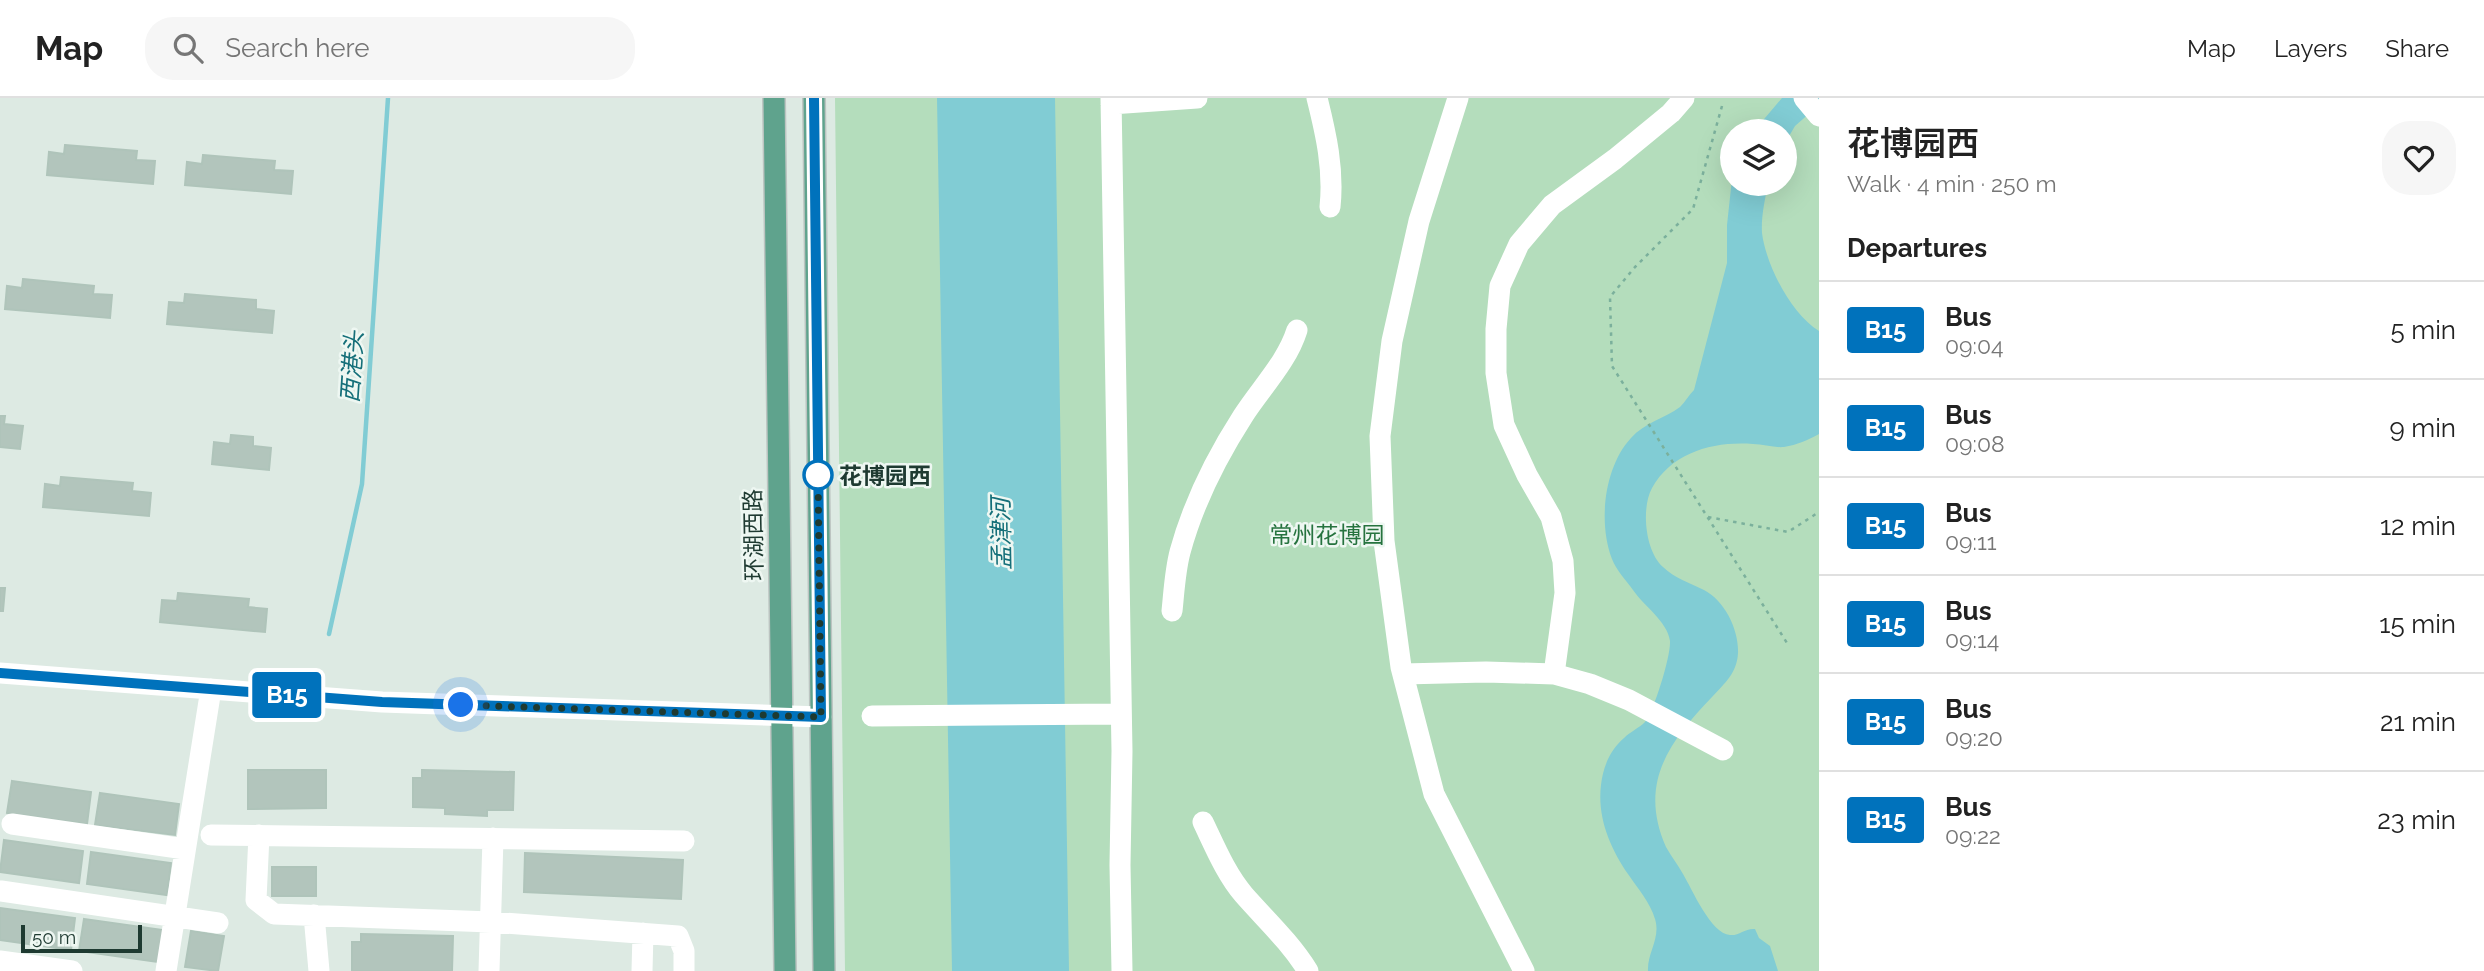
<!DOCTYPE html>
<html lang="en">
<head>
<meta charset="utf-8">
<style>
  :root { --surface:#fff; --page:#f6f6f6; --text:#222; --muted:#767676; --line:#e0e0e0 }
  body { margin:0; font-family:Raleway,"Noto Sans SC",sans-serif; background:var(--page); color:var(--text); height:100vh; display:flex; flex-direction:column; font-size:26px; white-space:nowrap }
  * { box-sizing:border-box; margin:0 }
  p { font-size:23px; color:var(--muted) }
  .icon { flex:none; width:38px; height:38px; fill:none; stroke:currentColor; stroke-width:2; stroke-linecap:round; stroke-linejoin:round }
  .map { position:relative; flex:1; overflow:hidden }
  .details { display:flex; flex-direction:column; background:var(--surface); width:665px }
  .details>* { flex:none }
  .badge { padding:0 14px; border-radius:5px; font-size:24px; line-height:46px }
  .controls { position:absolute; left:1720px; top:21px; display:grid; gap:14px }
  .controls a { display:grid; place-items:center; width:77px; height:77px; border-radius:50%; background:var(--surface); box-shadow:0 7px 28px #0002; font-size:35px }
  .scale { position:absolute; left:21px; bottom:18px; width:121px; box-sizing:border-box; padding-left:7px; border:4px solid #1e3a31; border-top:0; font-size:19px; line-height:24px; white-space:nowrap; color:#1e3a31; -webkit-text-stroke:5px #eef7f2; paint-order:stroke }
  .you { position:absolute; width:35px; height:35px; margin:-18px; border:5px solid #fff; border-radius:50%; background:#1a73e8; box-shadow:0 0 0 10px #1a73e833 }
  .map>.badge { position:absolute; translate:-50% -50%; box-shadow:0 0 0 4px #fff }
  h2 { padding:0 28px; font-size:26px; line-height:63px }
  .round { display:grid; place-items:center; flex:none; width:74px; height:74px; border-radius:28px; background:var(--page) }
  .summary { display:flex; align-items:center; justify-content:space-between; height:119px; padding:0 28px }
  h1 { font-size:33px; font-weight:600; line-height:52px }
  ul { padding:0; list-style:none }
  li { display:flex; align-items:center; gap:21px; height:98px; padding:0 28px; border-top:2px solid var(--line) }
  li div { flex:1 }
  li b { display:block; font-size:26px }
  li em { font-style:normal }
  li .badge { min-width:77px; font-weight:700; text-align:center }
  header { display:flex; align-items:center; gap:42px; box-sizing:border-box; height:98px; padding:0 35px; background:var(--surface); border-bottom:2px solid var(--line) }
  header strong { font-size:33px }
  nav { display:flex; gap:38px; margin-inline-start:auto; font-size:24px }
  .search { width:490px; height:63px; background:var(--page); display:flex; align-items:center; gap:18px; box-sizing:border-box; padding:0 24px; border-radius:28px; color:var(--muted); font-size:26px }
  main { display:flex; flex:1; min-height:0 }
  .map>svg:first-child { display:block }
</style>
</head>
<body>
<header>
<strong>Map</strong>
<div class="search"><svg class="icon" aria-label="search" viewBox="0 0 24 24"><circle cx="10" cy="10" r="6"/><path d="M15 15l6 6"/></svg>Search here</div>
<nav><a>Map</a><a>Layers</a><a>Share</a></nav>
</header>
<main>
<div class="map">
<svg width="1819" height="873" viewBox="0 0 1819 873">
  <rect width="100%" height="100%" fill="#ddeae3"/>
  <path fill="#b4ddbc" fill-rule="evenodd" d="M835,0H1819V873H845ZM1732,33H1785V86H1732Z"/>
  <path fill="#81ccd4" d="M937,0H1055L1069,873H952Z
    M1782,0H1819V7L1795,28L1785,45V33H1754Z
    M1732,81V86H1768C1765,101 1761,119 1762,135C1766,167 1791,216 1819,233V336C1808,342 1797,347 1784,349C1774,350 1763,346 1753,346C1714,343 1672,354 1652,390C1641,410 1645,453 1663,469C1674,480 1690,485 1704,492C1725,503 1739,532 1738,555C1737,575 1725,585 1712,599C1669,644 1638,685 1666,749C1671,758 1678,767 1683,776C1692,791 1711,836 1730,837C1739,838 1745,830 1755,831L1759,840L1770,848L1778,873H1648C1647,855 1661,840 1655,821C1650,804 1638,791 1628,776C1610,750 1597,719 1601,687C1603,669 1610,652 1624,640C1630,634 1639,630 1645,624C1654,613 1671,558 1670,543C1668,524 1643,507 1633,492C1626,482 1616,472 1612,461C1598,425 1604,369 1631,340C1644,325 1665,320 1680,309C1685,304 1689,297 1694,292L1727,165V127Z"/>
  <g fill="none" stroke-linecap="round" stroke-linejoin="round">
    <path stroke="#81ccd4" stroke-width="4.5" d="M329,536L362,386L388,0"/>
  </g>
  <path fill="#b2c5bc" stroke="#afc4ba" stroke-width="2" d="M65,47L137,53L136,62L155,63L153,86L47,77L49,54L64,56Z
    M203,57L275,63L274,72L293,73L291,96L185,87L187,64L202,66Z
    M23,181L94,188L93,196L112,197L110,220L5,211L7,188L22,190Z
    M185,196L256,202V211L274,213L272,235L167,226L169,204L184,205Z
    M0,318H5L4,326L23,328L20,351L0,349Z
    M231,337L253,339V348L271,350L269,372L212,366L214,344L230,346Z
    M61,379L133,385L132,393L151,395L149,418L43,409L45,386L60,388Z
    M0,490H5L3,513H0Z
    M178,495L249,501L248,509L267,511L265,534L160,524L162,502L177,503Z
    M248,672H326V710L248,711Z
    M422,672L514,674L513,712H487V718L445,716V710L413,709V680H422Z
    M12,683L91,694L87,726L7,715Z
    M100,695L179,706L175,737L95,727Z
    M4,742L83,753L79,785L0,774Z
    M91,754L171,765L167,797L87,786Z
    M525,755L683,762L681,801L524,794Z
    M272,769H316V798H272Z
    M0,810L75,820L71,852L0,842Z
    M84,821L163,832L159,864L79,853Z
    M191,833L224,838L218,873L185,869Z
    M361,836L453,838L452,873H352V844H361Z"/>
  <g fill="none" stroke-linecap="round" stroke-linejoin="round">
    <defs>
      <path id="major" d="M774,0L785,873
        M814,0L824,873"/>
    </defs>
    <use href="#major" stroke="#bcc4c1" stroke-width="24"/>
    <path stroke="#7bb09c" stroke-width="2.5" stroke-dasharray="3.5 5" stroke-linecap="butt" d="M1722,8L1693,111L1635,169L1610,199L1612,268L1787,545
      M1708,419L1788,434L1819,414"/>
    <path stroke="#fff" stroke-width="21" d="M1111,0L1122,653L1120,767L1122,873
      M1317,0C1326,36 1334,71 1330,109
      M1458,0L1419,123L1392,243L1380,338L1384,443L1401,569L1434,696L1524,873
      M1804,0L1819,18
      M1111,6L1197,0
      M1172,513C1174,494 1175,473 1180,454C1193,406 1216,360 1243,318C1261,290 1287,264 1297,232
      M0,575L382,604L821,619
      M1403,576L1486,574L1554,576L1590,586L1629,602L1723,652
      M1554,576L1565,495L1563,463L1551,419L1527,377L1504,327L1496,275V231L1500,188L1519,146L1552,107L1615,61L1671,15L1684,0
      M872,618L1121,616
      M1203,724C1215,749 1226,776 1244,797C1266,822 1290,844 1308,873
      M12,726L185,751
      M211,737L684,743
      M259,737L256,802L274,816L491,824L678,838L684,853V873
      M1,793L218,825
      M314,817L319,873
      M0,863L72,873
      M166,873L211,591
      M489,873L493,740
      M642,873L643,835"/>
    <use href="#major" stroke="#5fa38d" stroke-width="21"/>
  </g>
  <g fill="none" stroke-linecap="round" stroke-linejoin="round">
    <defs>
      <path id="line" d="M0,575L382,604L821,619L814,0"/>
    </defs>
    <use href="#line" stroke="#fff" stroke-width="16"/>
    <use href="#line" stroke="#0072bc" stroke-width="10"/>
    <path stroke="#1e3a31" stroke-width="7" stroke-dasharray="0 12.6" d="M461,607L821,619L818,377"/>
  </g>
  <circle fill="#fff" stroke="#0072bc" stroke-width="3.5" cx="818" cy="377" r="14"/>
  <g text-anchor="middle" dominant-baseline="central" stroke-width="5" stroke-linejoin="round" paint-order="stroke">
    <g font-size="23" font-weight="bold" fill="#1e3a31" stroke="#eef7f2" text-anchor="start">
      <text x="839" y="377">花博园西</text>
    </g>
    <g font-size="23" fill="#26733f" stroke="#eef7f2">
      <text x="1327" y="436">常州花博园</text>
    </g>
    <g font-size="23" fill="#1e3a31" stroke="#eef7f2">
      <text transform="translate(753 437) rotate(-91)">环湖西路</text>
    </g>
    <g font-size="24" font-style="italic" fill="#156f79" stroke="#eef7f2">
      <text transform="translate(352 269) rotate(-86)">西港头</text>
      <text transform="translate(1001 436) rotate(-91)">孟津河</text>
    </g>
  </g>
</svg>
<div class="controls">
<a><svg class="icon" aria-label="layers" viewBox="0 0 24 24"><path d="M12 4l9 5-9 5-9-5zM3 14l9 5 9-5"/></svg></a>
</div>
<div class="scale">50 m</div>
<div class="you" style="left:461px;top:607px"></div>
<b class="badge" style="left:287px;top:597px;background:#0072bc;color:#fff">B15</b>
</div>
<section class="details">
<div class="summary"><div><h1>花博园西</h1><p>Walk · 4 min · 250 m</p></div><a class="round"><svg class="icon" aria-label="heart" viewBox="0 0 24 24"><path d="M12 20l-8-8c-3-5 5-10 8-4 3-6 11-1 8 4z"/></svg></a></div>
<h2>Departures</h2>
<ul>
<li><span class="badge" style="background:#0072bc;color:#fff">B15</span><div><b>Bus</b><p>09:04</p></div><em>5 min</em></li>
<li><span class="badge" style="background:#0072bc;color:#fff">B15</span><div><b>Bus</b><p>09:08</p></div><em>9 min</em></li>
<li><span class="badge" style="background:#0072bc;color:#fff">B15</span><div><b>Bus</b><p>09:11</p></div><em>12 min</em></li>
<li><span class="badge" style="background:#0072bc;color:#fff">B15</span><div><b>Bus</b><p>09:14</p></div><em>15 min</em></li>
<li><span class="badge" style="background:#0072bc;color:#fff">B15</span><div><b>Bus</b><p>09:20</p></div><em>21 min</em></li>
<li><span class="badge" style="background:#0072bc;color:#fff">B15</span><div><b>Bus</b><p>09:22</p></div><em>23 min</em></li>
</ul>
</section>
</main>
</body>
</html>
